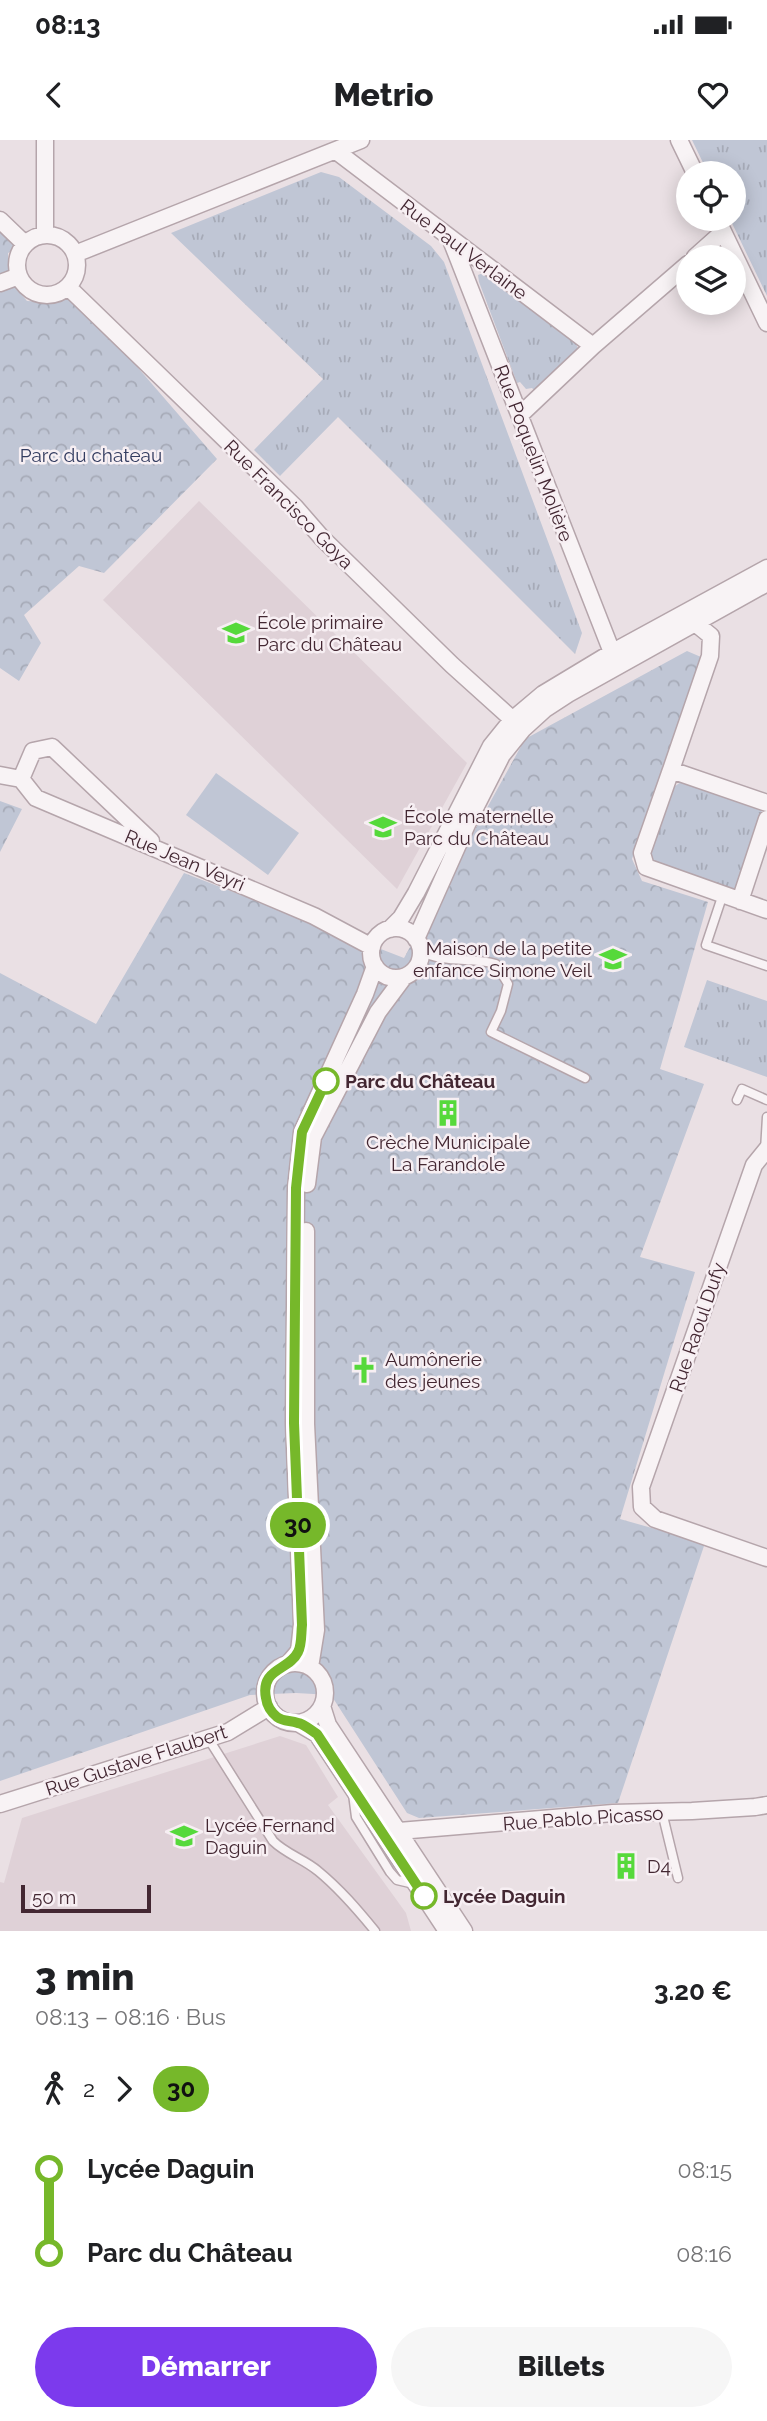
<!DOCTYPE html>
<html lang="fr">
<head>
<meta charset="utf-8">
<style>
  :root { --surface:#fff; --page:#f6f6f6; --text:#202124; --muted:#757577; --accent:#7c3aed }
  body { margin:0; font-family:Raleway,sans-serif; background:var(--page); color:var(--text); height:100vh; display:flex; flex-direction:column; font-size:26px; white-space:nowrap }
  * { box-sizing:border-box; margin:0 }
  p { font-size:23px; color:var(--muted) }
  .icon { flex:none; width:38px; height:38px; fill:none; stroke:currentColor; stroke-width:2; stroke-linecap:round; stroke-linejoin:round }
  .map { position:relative; height:1791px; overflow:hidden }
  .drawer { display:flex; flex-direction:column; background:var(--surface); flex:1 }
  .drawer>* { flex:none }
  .badge { padding:0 14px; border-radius:23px; font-size:24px; line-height:46px }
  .fabs { position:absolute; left:676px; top:21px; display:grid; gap:14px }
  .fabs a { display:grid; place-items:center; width:70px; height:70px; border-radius:50%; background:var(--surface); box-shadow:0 4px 18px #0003; font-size:35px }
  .scale { position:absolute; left:21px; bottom:18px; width:130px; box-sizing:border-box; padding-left:7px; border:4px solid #432732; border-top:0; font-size:19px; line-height:24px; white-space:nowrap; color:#432732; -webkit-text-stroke:5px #f7eff3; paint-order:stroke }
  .map>.badge { position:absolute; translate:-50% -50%; box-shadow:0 0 0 4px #fff }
  .legs { display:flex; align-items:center; gap:10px; height:77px; padding:0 35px; font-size:23px }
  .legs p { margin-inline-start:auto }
  .head { display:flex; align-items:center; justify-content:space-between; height:119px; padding:0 35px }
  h1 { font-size:38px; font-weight:800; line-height:52px }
  .action { display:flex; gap:14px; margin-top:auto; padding:14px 35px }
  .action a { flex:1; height:80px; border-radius:42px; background:var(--accent); color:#fff; font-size:28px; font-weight:800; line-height:80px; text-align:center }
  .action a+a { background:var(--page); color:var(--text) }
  ul { padding:0 35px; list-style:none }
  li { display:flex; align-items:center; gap:24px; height:84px; font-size:26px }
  li i { display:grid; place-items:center; width:10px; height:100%; margin:0 9px; background:currentColor }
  li i::after { content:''; width:18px; height:18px; margin:-9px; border:5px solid; border-radius:50%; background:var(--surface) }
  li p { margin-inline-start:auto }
  li:first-child i { background:linear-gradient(#0000 50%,currentColor 0) }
  li:last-child i { background:linear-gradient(currentColor 50%,#0000 0) }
  .status { display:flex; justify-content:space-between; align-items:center; height:49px; padding:0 35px; background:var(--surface); direction:ltr }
  .status svg { height:19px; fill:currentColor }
  header { display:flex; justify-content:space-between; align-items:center; height:91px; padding:0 35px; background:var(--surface); font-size:32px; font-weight:800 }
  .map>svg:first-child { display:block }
</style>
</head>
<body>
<div class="status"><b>08:13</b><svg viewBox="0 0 49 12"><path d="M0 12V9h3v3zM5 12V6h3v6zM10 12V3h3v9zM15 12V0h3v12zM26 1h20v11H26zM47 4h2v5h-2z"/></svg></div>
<header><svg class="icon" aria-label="back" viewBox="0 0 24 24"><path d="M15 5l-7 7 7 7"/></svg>Metrio<svg class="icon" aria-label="heart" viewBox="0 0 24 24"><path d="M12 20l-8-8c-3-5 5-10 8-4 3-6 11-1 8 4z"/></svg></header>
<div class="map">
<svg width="767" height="1791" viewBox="0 0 767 1791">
  <defs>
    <pattern id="grass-tufts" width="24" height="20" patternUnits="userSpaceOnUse" patternTransform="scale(1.75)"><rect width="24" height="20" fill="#c0c6d5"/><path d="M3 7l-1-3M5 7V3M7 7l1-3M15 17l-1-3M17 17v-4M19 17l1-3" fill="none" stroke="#a6aab7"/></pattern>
    <pattern id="forest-crowns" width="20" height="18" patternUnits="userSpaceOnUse" patternTransform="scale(1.75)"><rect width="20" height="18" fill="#c0c6d5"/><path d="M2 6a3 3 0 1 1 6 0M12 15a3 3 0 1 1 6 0" fill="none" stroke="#a6aab7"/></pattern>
  </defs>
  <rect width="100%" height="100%" fill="#eae0e4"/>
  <path fill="#dfd1d7" d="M199,361L467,623L397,749L103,460Z
    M280,1596L306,1605L338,1657L328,1665L406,1773L411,1791H0V1742L4,1743L22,1678Z"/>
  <path fill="url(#grass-tufts)" d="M692,0H767V156L730,79H733V33H708Z
    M321,32L339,37L431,106L444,122L582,493L575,514L338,277L280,336L254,310L323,239L171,93Z
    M483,133H489L574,199L579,211L536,252L532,248L526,249L520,242L517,243L479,142L478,135Z
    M681,642H687L761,670L763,675L740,761L653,727L649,716L671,649Z
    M707,840L767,861V937L684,907Z"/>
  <path fill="url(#forest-crowns)" d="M0,80L25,104L8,113L9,140L27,161L48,162L68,147L217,319L104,433L79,426L24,475L41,503L19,541L0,528Z
    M687,511L701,517L632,719L642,741L708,762L660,929L704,944L640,1117L695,1132L620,1379L705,1403L618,1663L419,1678L407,1673L331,1555L296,1553L250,1555L0,1641V833L96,884L184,733L404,818L525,599Z
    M0,661L22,669L0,712Z"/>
  <path fill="#c0c6d5" d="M216,633L299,693L268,735L186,675Z"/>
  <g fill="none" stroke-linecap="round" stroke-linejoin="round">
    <defs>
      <path id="lane" d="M723,754L706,805L767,826
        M421,811C443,824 472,817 496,824L508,844L501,871L491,892L585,938
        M737,960L742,949L767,960
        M765,1010L767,977
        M208,1598L273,1701C286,1714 304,1719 318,1731C340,1749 357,1769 375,1791
        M353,1654L356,1677L390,1732L397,1740L414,1744
        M662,1672L678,1738"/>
      <path id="street" d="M679,0L695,33
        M336,11L593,206
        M717,79L767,183
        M0,80L25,104
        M45,94V0
        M17 125a30 30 0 1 1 60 0a30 30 0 1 1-60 0Z
        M451,100L615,520
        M75,114L361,0
        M695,117L723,92
        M0,143L19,136
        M68,147L295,367L322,398L452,525L523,589
        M520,275L593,206L688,124
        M691,476L695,483L711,496L710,516L671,630L767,663
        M671,630L642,713L646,727L767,770
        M0,635L21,639L36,658L314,776L372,807
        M21,639L33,611L52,607L151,701
        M740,761L767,679
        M371 813a25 25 0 1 1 50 0a25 25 0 1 1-50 0Z
        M390,789L401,778L416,753L491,606L512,580L543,554L611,513L767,428
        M416,799L469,680L502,615L523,589L545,569L568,554L767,443
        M767,1009L754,1025L641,1347L642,1367L655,1379L767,1418
        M307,1044L313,997L378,872L404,837
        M306,1091V1284L316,1490L310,1527
        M265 1553a30 30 0 1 1 60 0a30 30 0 1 1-60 0Z
        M288,1524L299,1511L302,1484L294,1283L296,1048L302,992L365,854L375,826
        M322,1566L328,1585L464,1791
        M298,1583L317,1594L447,1791
        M0,1664L228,1592L269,1567
        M399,1691L613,1673L692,1671L755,1667L767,1665"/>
    </defs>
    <use href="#lane" stroke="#b5a5ab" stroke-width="11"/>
    <use href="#street" stroke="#b5a5ab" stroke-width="19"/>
    <use href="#lane" stroke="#f8f3f5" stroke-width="8"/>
    <use href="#street" stroke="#f8f3f5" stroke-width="16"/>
  </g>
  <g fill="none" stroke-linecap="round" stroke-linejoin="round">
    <defs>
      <path id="line-1" d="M326,941L302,992L296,1048L294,1283L302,1485C301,1493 302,1505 298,1512C289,1531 260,1528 266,1558C267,1566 271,1572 277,1577C284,1582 290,1580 298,1583C304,1584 312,1591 317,1594L424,1756"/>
    </defs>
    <use href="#line-1" stroke="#fff" stroke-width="16"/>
    <use href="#line-1" stroke="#76b82a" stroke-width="10"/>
  </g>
  <defs>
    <symbol id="school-bare" viewBox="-9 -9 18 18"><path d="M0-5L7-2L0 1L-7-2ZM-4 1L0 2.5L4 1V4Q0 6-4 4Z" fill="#56d93b" stroke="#f7eff3" stroke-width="2.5" paint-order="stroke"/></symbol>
    <symbol id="building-bare" viewBox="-9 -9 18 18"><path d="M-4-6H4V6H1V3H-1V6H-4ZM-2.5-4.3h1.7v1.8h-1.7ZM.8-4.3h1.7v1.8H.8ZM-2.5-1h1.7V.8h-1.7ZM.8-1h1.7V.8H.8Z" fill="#56d93b" stroke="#f7eff3" stroke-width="2.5" paint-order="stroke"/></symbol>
    <symbol id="church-bare" viewBox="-9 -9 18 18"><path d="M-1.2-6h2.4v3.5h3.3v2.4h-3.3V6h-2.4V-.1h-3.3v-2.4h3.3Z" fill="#56d93b" stroke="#f7eff3" stroke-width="2.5" paint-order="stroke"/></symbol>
  </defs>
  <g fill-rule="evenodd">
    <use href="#school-bare" x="217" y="474" width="38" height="38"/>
    <use href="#school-bare" x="364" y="668" width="38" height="38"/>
    <use href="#school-bare" x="594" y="800" width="38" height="38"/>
    <use href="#building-bare" x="429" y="954" width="38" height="38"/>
    <use href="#church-bare" x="345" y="1211" width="38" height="38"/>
    <use href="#school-bare" x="165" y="1677" width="38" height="38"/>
    <use href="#building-bare" x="607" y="1707" width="38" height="38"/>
  </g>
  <g fill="#fff" stroke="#76b82a" stroke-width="3.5">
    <circle cx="326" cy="941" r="12"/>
    <circle cx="424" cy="1756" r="12"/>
  </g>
  <g text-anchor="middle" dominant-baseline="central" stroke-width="5" stroke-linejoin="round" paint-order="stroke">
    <g font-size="19" fill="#432732" stroke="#f7eff3">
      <text transform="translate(464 109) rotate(37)">Rue Paul Verlaine</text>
      <text transform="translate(534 313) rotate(69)">Rue Poquelin Molière</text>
      <text transform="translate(289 364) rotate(45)">Rue Francisco Goya</text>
      <text transform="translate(185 720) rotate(23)">Rue Jean Veyri</text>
      <text transform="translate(697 1187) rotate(-71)">Rue Raoul Dufy</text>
      <text transform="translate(136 1620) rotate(-18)">Rue Gustave Flaubert</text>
      <text transform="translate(583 1678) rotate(-4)">Rue Pablo Picasso</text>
    </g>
    <g font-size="19" fill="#333c60" stroke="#f7eff3">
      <text x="91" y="315">Parc du chateau</text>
    </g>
    <g font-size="19" fill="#432732" stroke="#f7eff3" text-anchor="start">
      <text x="257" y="482">École primaire<tspan x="257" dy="22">Parc du Château</tspan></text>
      <text x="404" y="676">École maternelle<tspan x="404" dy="22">Parc du Château</tspan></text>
      <text x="592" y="808" text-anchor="end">Maison de la petite<tspan x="592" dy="22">enfance Simone Veil</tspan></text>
      <text x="448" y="1002" text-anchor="middle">Crèche Municipale<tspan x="448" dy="22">La Farandole</tspan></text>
      <text x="385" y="1219">Aumônerie<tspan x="385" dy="22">des jeunes</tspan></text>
      <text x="205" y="1685">Lycée Fernand<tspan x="205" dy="22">Daguin</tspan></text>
      <text x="647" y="1726">D4</text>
    </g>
    <g font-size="19" font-weight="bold" fill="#432732" stroke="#f7eff3" text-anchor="start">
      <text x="345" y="941">Parc du Château</text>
      <text x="443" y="1756">Lycée Daguin</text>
    </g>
  </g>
</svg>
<div class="fabs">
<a><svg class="icon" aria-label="locate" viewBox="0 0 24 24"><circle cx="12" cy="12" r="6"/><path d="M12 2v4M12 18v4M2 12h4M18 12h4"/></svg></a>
<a><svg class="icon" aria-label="layers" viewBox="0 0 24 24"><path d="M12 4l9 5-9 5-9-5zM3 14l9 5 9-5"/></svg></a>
</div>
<div class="scale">50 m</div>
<b class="badge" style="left:298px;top:1385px;background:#76b82a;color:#111">30</b>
</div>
<section class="drawer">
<div class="head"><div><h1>3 min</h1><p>08:13 – 08:16 · Bus</p></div><b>3.20 €</b></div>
<div class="legs"><svg class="icon" aria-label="walk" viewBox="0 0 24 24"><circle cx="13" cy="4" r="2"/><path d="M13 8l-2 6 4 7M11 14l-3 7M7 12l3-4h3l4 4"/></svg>2<svg class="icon" aria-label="forward" viewBox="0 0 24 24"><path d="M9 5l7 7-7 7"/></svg><b class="badge" style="background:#76b82a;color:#111">30</b></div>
<ul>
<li><i style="color:#76b82a"></i><b>Lycée Daguin</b><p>08:15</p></li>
<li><i style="color:#76b82a"></i><b>Parc du Château</b><p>08:16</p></li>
</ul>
<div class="action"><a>Démarrer</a><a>Billets</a></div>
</section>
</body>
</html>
